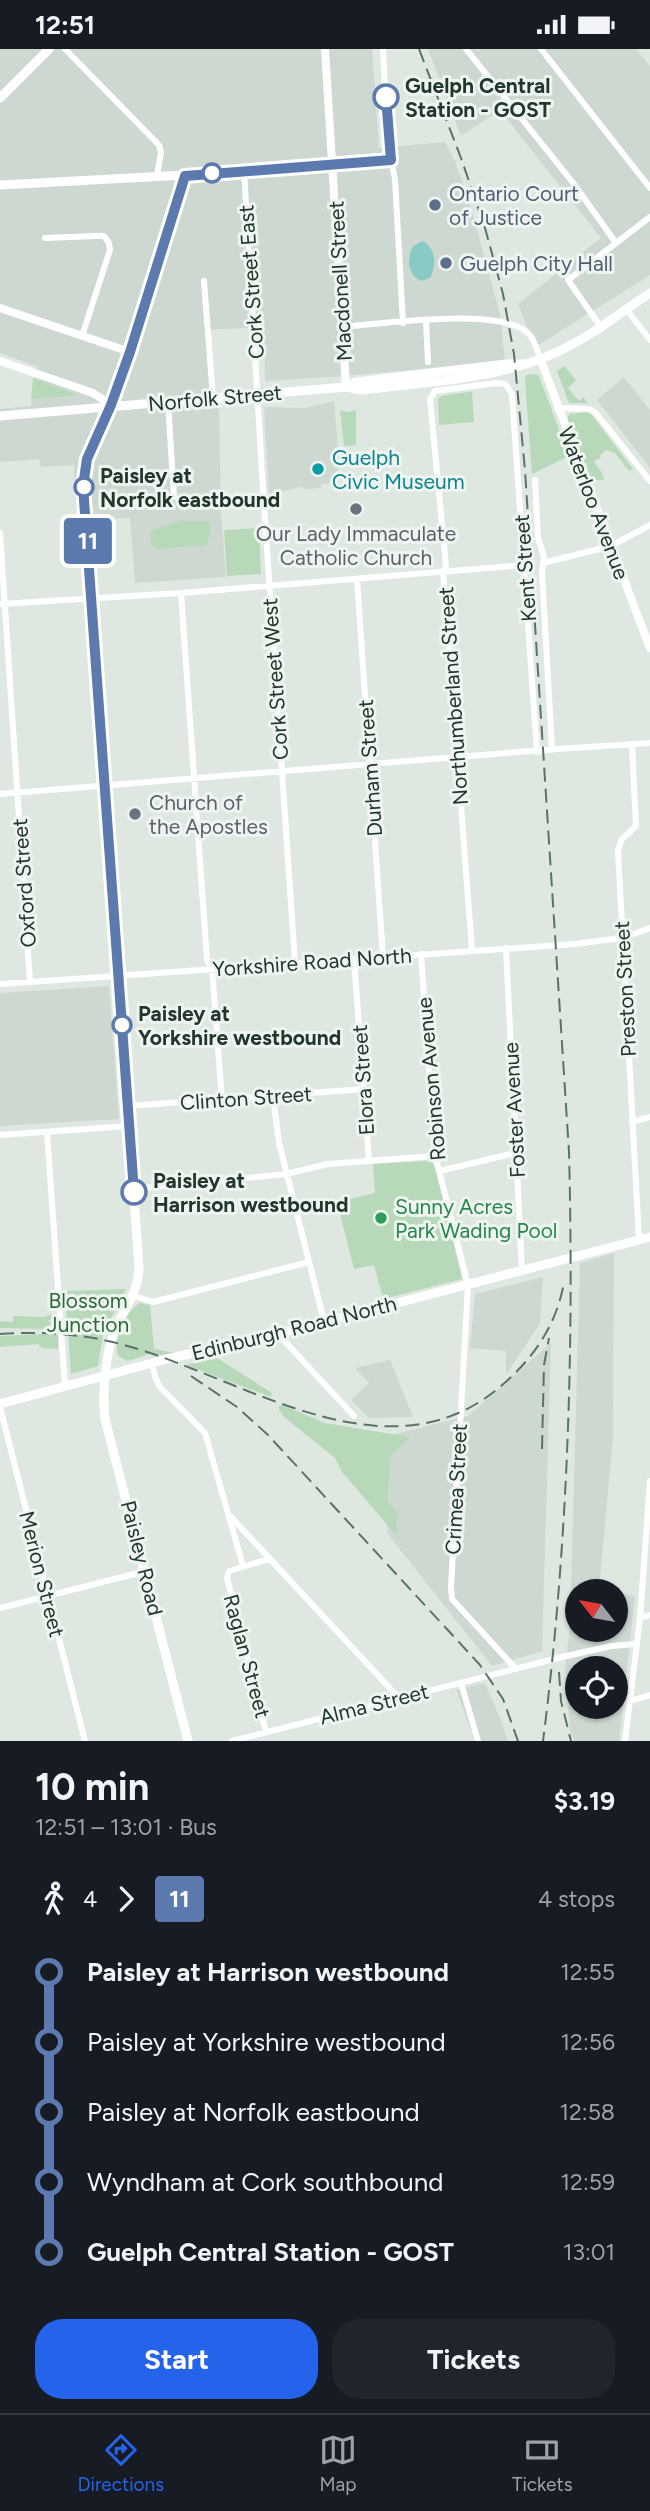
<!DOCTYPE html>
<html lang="en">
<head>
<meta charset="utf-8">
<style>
  :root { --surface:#171b24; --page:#20242c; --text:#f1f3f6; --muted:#9ea1a6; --line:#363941; --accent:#2563eb }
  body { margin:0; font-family:Figtree,sans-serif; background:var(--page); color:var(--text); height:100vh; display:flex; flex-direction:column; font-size:26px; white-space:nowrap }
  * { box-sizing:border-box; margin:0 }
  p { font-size:23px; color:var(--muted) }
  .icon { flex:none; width:38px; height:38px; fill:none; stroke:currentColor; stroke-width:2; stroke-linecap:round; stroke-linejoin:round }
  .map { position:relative; height:1692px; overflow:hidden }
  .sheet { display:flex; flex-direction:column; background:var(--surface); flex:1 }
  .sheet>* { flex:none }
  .badge { padding:0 14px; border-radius:5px; font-size:24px; line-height:46px }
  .needle { width:46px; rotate:301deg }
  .controls { position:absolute; left:565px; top:1530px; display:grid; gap:14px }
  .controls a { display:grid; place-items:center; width:63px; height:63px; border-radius:50%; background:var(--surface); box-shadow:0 2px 5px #0004; font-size:35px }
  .map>.badge { position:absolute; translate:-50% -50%; box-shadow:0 0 0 4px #fff }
  .legs { display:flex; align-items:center; gap:10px; height:77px; padding:0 35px; font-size:23px }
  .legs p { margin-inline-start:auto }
  .headline { display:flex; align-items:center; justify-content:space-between; height:119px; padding:0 35px }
  h1 { font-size:38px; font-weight:700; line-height:52px }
  .cta { display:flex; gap:14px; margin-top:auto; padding:14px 35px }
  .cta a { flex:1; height:80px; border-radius:28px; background:var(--accent); color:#fff; font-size:28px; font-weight:700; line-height:80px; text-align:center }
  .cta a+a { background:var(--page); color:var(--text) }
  ul { padding:0 35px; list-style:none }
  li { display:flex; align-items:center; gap:24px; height:70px; font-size:26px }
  li i { display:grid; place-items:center; width:10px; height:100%; margin:0 9px; background:currentColor }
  li i::after { content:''; width:18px; height:18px; margin:-9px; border:5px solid; border-radius:50%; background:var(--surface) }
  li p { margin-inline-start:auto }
  li:first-child i { background:linear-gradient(#0000 50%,currentColor 0) }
  li:last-child i { background:linear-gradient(currentColor 50%,#0000 0) }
  .status { display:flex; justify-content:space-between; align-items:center; height:49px; padding:0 35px; background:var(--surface); direction:ltr }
  .status svg { height:19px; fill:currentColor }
  .menu { display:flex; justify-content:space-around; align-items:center; height:98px; border-top:2px solid var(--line); background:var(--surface); font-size:19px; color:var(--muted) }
  .menu a { display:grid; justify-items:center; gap:4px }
  .menu .on { color:var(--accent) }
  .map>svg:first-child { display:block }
</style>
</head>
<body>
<div class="status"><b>12:51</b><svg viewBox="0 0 49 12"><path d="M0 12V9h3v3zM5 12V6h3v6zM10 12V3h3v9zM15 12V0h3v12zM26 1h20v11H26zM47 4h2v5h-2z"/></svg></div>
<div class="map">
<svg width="650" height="1692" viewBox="0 0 650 1692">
  <rect width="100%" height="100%" fill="#dee8e1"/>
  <path fill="#ccd8d0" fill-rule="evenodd" d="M0,0H372L379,99L445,93L455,112L474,169L500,266L505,312L333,328L265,332L264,278L206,281L209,337L219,360L221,461L226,528L135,534L130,469L94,470L93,456H76L74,416L41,418L39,410L0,413V360L31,357L33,330L38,318L0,304Z
    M428,0H476L478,2L481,0H636L650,17V226L535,298L518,255L601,189L500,61L461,87Z
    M624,328L650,361V419L597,351Z
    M334,352L338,398L347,402V411L341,415L330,434L321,435V439L304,440L303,437L269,447L264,358L304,359Z
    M109,937L119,1070L0,1077V944Z
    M614,1204L613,1389L599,1540L605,1542H578V1580H616V1544L635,1547L619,1692H575L570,1682L565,1621L570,1577L580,1214ZM578,1619H616V1657H578Z
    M543,1228L540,1274L506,1326V1302L470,1299L475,1245Z
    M551,1294L542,1602L492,1617L387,1484L392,1386L468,1367Z
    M390,1311L413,1368L369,1369L351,1351L369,1334L355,1319Z
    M485,1634L502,1674L508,1692H475L456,1641Z"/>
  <path fill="#b8d8ba" d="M564,317L576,331L568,339L579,352L583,348L588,354H569L557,322Z
    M536,325L539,327L569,407L532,425L525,330L526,326Z
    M33,330L76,345V346L31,350Z
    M468,343H472L474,373L439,376L438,350L441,347Z
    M356,361V396L344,397L340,362L348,363Z
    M586,363L591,365L633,420L629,422L615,404L606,401L600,406L601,409L594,412L603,426L604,431H590L586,413L584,414L567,369L570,365Z
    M182,471C198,477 219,460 207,496L156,500L151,495V482Z
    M259,479L261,525L227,527L224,481Z
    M426,1112L432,1113L436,1121L462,1230L383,1250L374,1216L354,1220L337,1153L375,1144L373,1115Z
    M126,1240L103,1285L98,1317L71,1325L65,1242Z
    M140,1254L150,1256L154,1300L175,1304L160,1306L152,1304L128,1312L118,1307C113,1290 125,1262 140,1254Z
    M52,1265L53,1270L47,1273H53L47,1280L0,1279V1272L13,1273V1267L44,1268Z
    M41,1285L58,1286V1300L43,1299L38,1295L0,1298V1287Z
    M217,1309L272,1344L271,1348L186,1316Z
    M282,1356L325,1374L410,1388L391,1406L388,1453L398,1464L396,1486L342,1423L335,1409L283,1367L278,1358Z"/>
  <path fill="#89cac6" d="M423,192C436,200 437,216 430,229L421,232C407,226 407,209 413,197Z"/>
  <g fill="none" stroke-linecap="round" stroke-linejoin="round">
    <path stroke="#fff" stroke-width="6" d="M65,0L159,96L161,103L157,127
      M383,0L386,61
      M466,0L574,135L616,194
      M541,0L650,139
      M391,111L395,130L403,274
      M244,121L263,441L295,914
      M45,189L96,187H104L109,194L110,201L82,287
      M204,232L213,349
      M626,260L650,291
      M426,272L428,313
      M600,277L568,231L650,168
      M342,278C381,275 502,257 529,285C535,291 537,302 540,309
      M168,353L174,448
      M557,359L589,360L596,364L650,432
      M535,431L538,489L544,507L542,523L552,700
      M0,484L30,933
      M543,514L611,497L650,476
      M357,530L383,908
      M181,544L207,911L212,920L222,1051
      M0,555L181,544L524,516
      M632,696L636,777L622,790L618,801L639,1191
      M0,745L543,701L650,694
      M506,899L522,1222
      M472,901L443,522L446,517L430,350L435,342L496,334L505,335L512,345L537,703
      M421,905L435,1106L468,1236L451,1538L452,1550L516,1620
      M354,910L369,1111
      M0,935L575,895L622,889L650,879
      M273,1047L279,1094L324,1272
      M127,1057L364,1040
      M632,1073L650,1068
      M47,1083L65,1337
      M0,1086L129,1077
      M440,1122L515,1104
      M134,1140L286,1125L328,1115L435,1107
      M134,1247L153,1253L309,1213
      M278,1285L354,1367
      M152,1314L155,1328L160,1338L205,1384L243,1517
      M0,1358L85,1692
      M231,1468L399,1649
      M0,1559L146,1522
      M640,1569L650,1566
      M461,1634L478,1692
      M630,1652L650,1646
      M266,1683L227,1529L229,1522L269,1510
      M232,1692L558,1609L611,1597L636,1595
      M625,1692L640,1569L650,1432"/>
    <path stroke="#fff" stroke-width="8" d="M325,0L346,338
      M0,259L130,303
      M540,309L650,599
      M0,312L93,344L111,356L130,303L185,126"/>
    <path stroke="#fff" stroke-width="9" d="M0,49L49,0
      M0,136L185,126
      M346,338L361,341C426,333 495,331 555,304C589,289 620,264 650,244
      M111,356L89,404L84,437L139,1219C138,1243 125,1259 116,1279C105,1303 102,1345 105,1370L188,1692
      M0,367L334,339L346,338L356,333L506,315H526
      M0,1355L167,1310L278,1285L650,1188"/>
    <path stroke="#5b7367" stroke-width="2" stroke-dasharray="14 7" stroke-linecap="butt" d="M419,0L461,109L485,179L503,245L514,305L525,421L569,1103C574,1299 568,1497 543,1692
      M0,1285C45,1282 88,1285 131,1298C252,1333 397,1439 511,1328C538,1303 558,1270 564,1233
      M191,1327L237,1358L268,1386L480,1616L503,1650L518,1692
      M542,1400L544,1316L549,1289
      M559,1623L561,1652L571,1692"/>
  </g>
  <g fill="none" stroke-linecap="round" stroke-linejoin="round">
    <defs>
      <path id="line-1" d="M134,1143L83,437L87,410L111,356L130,303L185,127L391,111L386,48"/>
    </defs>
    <use href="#line-1" stroke="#fff" stroke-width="16"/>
    <use href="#line-1" stroke="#5c7aae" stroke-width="10"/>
  </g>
  <g fill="#fff" stroke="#5c7aae" stroke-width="3.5">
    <circle cx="386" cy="48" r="12"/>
    <circle cx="212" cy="124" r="9"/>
    <circle cx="84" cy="438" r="9"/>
    <circle cx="122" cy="976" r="9"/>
    <circle cx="134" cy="1143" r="12"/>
  </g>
  <g fill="#5c6f8a" stroke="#eef5f0" stroke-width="2.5">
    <circle cx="435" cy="156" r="7"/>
    <circle cx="446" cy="214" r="7"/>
  </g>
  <circle fill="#0f9aa8" stroke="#eef5f0" stroke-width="2.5" cx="318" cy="420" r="7"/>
  <g fill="#6b7280" stroke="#eef5f0" stroke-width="2.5">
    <circle cx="356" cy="460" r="7"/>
    <circle cx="135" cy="765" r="7"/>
  </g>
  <circle fill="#2e9e5b" stroke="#eef5f0" stroke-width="2.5" cx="381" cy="1169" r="7"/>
  <g text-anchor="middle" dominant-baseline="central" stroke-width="6" stroke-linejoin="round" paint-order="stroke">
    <g font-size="21" font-weight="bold" fill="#21372c" stroke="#eef5f0" text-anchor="start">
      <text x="405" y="36">Guelph Central<tspan x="405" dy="24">Station - GOST</tspan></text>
      <text x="100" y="426">Paisley at<tspan x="100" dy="24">Norfolk eastbound</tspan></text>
      <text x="138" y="964">Paisley at<tspan x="138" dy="24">Yorkshire westbound</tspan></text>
      <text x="153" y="1131">Paisley at<tspan x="153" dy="24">Harrison westbound</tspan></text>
    </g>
    <g font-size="21" fill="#4e5e75" stroke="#eef5f0" text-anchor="start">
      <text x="449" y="144">Ontario Court<tspan x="449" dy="24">of Justice</tspan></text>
      <text x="460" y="214">Guelph City Hall</text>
    </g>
    <g font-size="21" fill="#21372c" stroke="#eef5f0">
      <text transform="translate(340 232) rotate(-93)">Macdonell Street</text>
      <text transform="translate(251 233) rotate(-94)">Cork Street East</text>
      <text transform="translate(215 349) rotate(-5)">Norfolk Street</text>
      <text transform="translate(594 454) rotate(69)">Waterloo Avenue</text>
      <text transform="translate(525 519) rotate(-94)">Kent Street</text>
      <text transform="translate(275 630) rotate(-94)">Cork Street West</text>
      <text transform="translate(453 647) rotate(-94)">Northumberland Street</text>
      <text transform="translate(370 719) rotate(-94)">Durham Street</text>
      <text transform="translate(24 834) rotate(-94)">Oxford Street</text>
      <text transform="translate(312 913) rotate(-4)">Yorkshire Road North</text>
      <text transform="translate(625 940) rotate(-93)">Preston Street</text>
      <text transform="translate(431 1030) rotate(-95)">Robinson Avenue</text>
      <text transform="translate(363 1031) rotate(-94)">Elora Street</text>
      <text transform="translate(246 1049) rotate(-4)">Clinton Street</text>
      <text transform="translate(514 1061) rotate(-93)">Foster Avenue</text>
      <text transform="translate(294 1279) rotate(-14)">Edinburgh Road North</text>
      <text transform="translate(456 1440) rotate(-87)">Crimea Street</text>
      <text transform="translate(142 1509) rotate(76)">Paisley Road</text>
      <text transform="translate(42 1525) rotate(76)">Merion Street</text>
      <text transform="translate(247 1607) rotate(75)">Raglan Street</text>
      <text transform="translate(374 1655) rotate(-14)">Alma Street</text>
    </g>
    <g font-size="21" fill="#0d838f" stroke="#eef5f0" text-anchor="start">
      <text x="332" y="408">Guelph<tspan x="332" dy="24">Civic Museum</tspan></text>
    </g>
    <g font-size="21" fill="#5b616d" stroke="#eef5f0">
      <text x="356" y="484">Our Lady Immaculate<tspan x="356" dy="24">Catholic Church</tspan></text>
      <text x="149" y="753" text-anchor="start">Church of<tspan x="149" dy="24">the Apostles</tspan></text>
    </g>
    <g font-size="21" fill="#27864d" stroke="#eef5f0" text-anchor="start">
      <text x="395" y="1157">Sunny Acres<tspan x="395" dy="24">Park Wading Pool</tspan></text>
    </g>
    <g font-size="21" fill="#2e6a38" stroke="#eef5f0">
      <text x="88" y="1251">Blossom<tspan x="88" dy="24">Junction</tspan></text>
    </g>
  </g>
</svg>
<div class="controls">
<a><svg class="needle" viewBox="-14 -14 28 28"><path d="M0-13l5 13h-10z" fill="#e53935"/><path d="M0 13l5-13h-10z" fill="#9ea1a6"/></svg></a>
<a><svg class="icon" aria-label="locate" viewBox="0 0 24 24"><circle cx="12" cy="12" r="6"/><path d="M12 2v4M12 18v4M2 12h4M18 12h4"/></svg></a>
</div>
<b class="badge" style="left:88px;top:492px;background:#5c7aae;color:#fff">11</b>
</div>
<section class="sheet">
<div class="headline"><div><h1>10 min</h1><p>12:51 – 13:01 · Bus</p></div><b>$3.19</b></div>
<div class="legs"><svg class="icon" aria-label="walk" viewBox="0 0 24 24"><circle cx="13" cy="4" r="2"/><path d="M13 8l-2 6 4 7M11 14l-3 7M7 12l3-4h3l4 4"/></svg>4<svg class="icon" aria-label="forward" viewBox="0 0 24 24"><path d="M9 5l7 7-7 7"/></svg><b class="badge" style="background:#5c7aae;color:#fff">11</b><p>4 stops</p></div>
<ul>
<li><i style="color:#5c7aae"></i><b>Paisley at Harrison westbound</b><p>12:55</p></li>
<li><i style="color:#5c7aae"></i><span>Paisley at Yorkshire westbound</span><p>12:56</p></li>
<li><i style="color:#5c7aae"></i><span>Paisley at Norfolk eastbound</span><p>12:58</p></li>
<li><i style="color:#5c7aae"></i><span>Wyndham at Cork southbound</span><p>12:59</p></li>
<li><i style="color:#5c7aae"></i><b>Guelph Central Station - GOST</b><p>13:01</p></li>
</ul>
<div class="cta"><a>Start</a><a>Tickets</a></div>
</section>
<nav class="menu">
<a class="on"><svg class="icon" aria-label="directions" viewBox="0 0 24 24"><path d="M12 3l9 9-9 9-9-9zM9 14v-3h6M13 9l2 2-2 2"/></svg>Directions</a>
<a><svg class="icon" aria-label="map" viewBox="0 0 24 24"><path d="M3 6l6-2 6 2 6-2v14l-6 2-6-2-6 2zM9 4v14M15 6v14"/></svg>Map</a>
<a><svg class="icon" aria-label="tickets" viewBox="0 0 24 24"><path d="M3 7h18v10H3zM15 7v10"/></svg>Tickets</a>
</nav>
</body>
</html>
